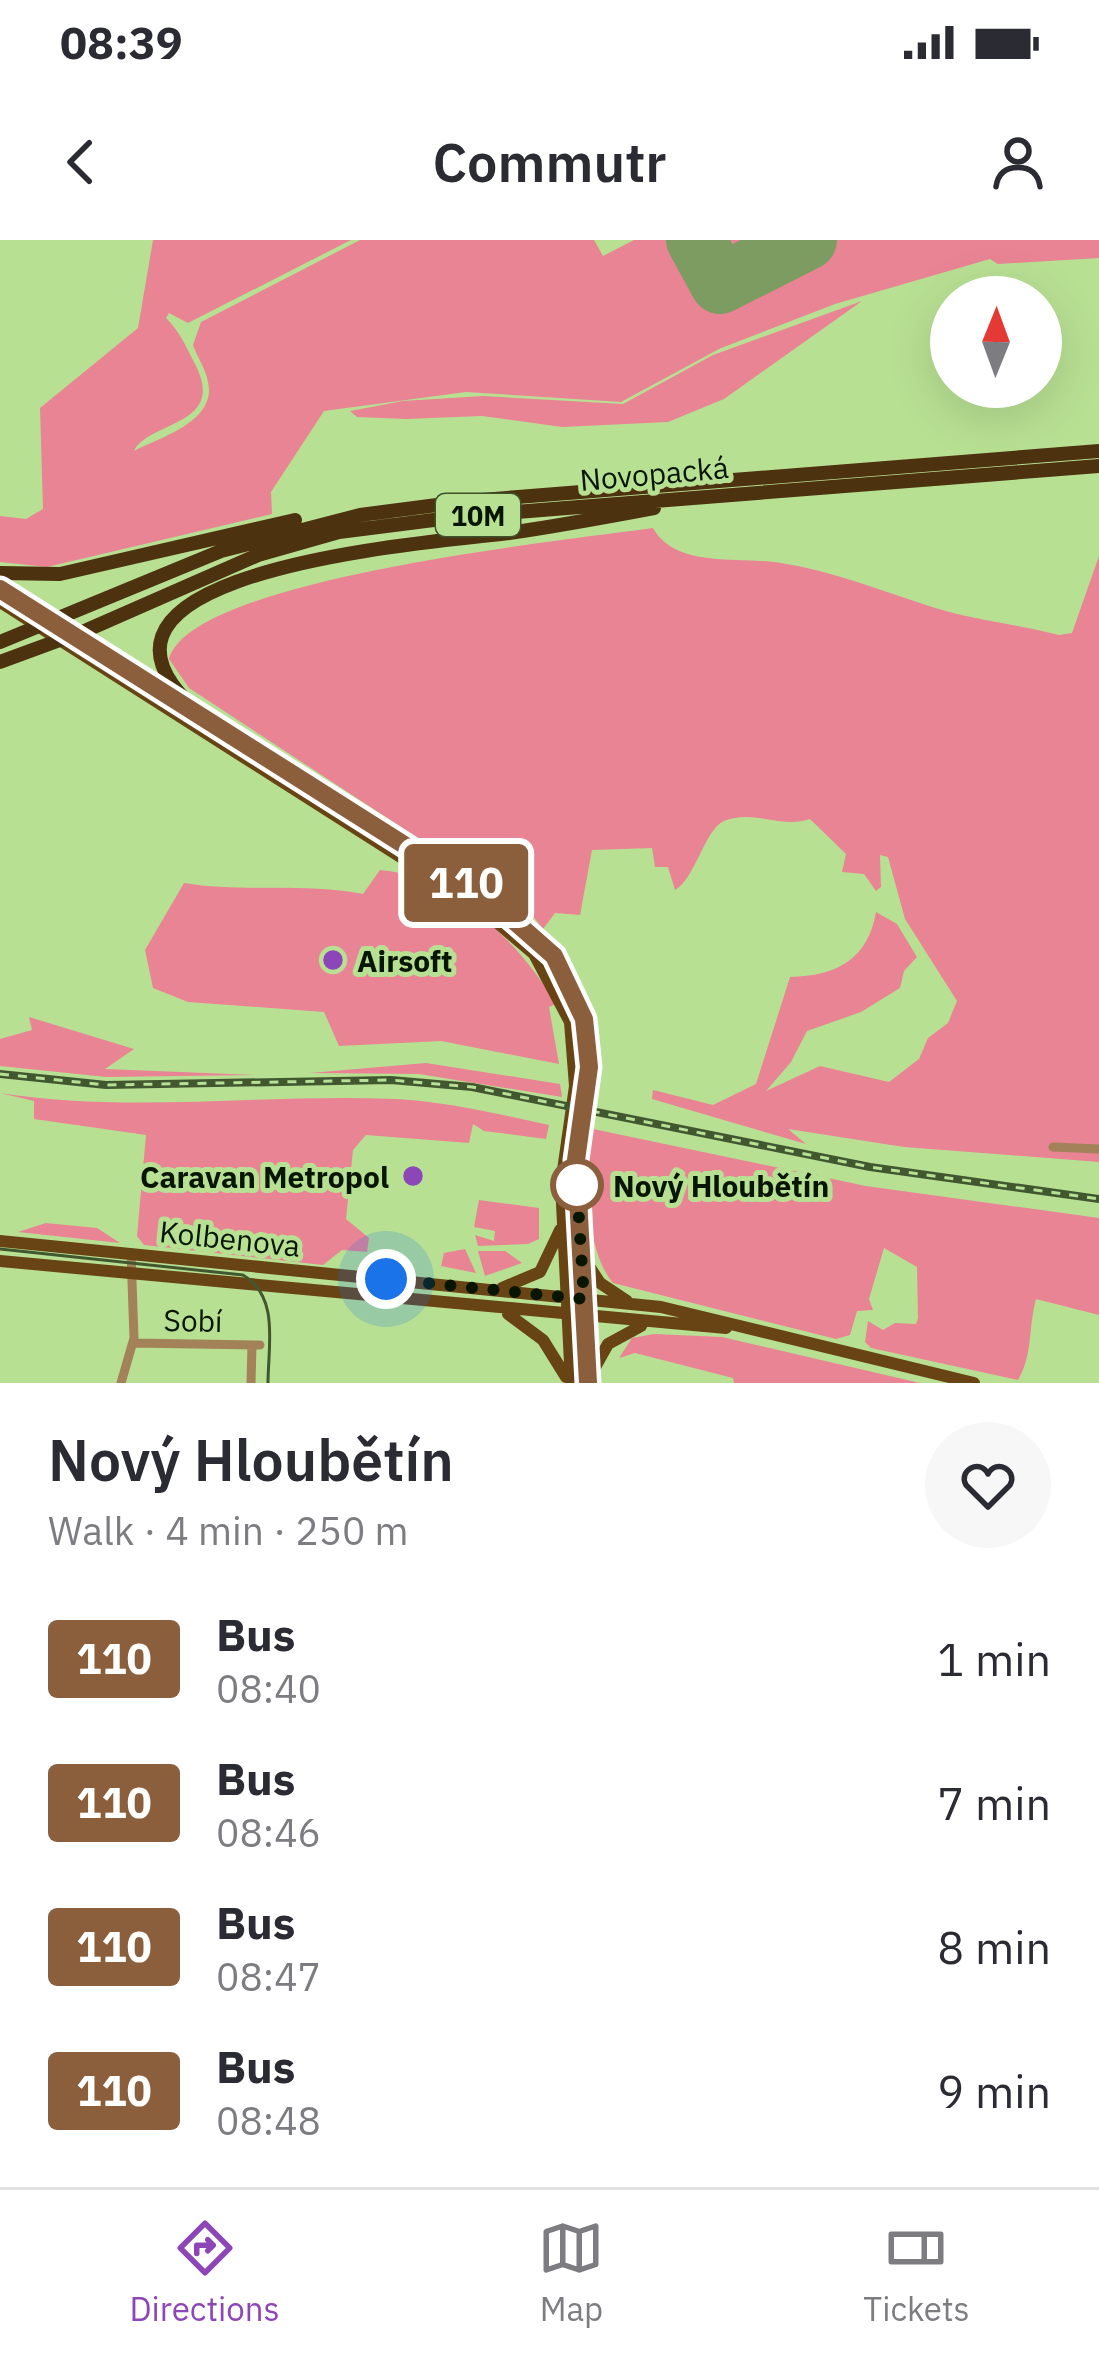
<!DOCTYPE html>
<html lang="en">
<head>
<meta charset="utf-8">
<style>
  :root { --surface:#fff; --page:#f7f7f7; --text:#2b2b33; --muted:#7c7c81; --line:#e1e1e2; --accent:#8d46b8 }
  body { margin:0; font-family:"IBM Plex Sans",sans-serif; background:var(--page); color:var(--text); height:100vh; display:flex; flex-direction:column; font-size:45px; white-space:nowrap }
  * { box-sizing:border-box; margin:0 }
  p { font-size:39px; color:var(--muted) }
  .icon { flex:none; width:66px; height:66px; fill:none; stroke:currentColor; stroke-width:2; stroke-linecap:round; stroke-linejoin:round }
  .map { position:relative; height:1143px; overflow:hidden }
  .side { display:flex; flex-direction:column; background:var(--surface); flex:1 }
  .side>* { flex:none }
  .badge { padding:0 24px; border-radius:9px; font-size:42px; line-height:78px }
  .needle { width:78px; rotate:1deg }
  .controls { position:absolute; left:930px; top:36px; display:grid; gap:24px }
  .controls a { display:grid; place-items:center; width:132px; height:132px; border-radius:50%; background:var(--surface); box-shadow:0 12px 48px #0002; font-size:60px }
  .you { position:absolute; width:60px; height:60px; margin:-30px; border:9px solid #fff; border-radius:50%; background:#1a73e8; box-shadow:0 0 0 18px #1a73e833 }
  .map>.badge { position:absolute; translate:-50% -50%; box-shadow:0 0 0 6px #fff }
  .round { display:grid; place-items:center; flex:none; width:126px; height:126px; border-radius:63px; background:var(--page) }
  .headline { display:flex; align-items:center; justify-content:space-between; height:204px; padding:0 48px }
  h1 { font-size:57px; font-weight:600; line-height:90px }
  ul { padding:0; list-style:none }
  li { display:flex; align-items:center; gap:36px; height:144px; padding:0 48px }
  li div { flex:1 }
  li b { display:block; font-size:45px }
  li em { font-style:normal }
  li .badge { min-width:132px; font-weight:700; text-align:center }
  .status { display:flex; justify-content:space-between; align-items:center; height:84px; padding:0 60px; background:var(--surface); direction:ltr }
  .status svg { height:33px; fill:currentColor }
  header { display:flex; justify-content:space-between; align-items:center; height:156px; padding:0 48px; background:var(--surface); font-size:54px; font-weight:600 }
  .tabs { display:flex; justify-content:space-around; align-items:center; height:168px; border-top:3px solid var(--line); background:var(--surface); font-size:33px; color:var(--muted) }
  .tabs a { display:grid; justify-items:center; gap:6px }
  .tabs .current { color:var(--accent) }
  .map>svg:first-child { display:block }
</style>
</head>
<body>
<div class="status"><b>08:39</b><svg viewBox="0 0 49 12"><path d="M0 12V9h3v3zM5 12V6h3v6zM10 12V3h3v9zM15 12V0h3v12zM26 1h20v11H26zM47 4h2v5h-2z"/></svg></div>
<header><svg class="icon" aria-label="back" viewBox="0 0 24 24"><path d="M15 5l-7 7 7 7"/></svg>Commutr<svg class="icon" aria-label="person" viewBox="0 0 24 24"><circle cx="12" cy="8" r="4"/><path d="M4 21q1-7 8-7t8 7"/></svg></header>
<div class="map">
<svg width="1099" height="1143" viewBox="0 0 1099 1143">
  <rect width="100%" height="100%" fill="#b8e093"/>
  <path fill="#e98494" d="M153,0H351L188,83L169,73L166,78C181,93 186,107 196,126C226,186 149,181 134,211C161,197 217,181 208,142C206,129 197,117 193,105L201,82L360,0H594L603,16L634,0H1099V18L998,24L990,19L835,64L719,109L621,162L466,152L324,171L271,252L272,274L47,327L0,322V276L26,279L43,269L40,168L138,88Z
    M862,61L724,159L668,182L562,187L482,176L406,179L357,177L350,171L403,161L483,156L623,164L713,115Z
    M653,288C676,329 739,316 781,323C833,331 882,351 932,367C973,380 1017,384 1059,395L1072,393L1099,316V922L904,907L788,889L806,904L652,859L653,850L713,865L756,844L790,737C837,736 868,719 876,672L897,684L917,717L904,731L900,748L861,772L807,791L791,822L766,851L820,826L889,842L919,819L928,798L948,783L957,761L905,679L888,617L880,615L881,647L876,651L864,634L842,632L846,614L810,579C782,589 754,569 724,581C705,589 695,639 675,650L668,627H655L652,608L592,610L580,675L555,673L543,689L529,671L189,448L169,419C190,338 571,300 653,288Z
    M380,630C451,635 521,704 556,764L549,767L559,824L441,801L339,806L324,772L188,762L153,748L145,710L184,643C244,653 303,642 363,654Z
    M29,777L134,809L105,829L257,835L106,837L0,826V799L32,790Z
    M426,823L560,844L562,857L419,834L310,833Z
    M0,853C132,874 263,853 396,859C449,862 498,874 549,885L546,899L484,891L473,884L469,903L366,895L353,910L346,979L369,998L367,1012L342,1010L323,1025L144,1005L137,996L146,895L34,879V861Z
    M593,889L866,946L1099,978V1075L1036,1059C1028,1089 1033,1115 1018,1140L871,1108L865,1102L868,1081L883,1090L895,1083L916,1084L918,1078L917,1027L884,1008L869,1059L873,1070L857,1071L850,1095L836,1099L613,1043C584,1008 586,933 593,889Z
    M479,960L539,968V999L528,1004L478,1006L475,995L494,1001L495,991L474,987Z
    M46,983L97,988L120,1003L18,992Z
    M465,1009L476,1033L441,1026L444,1013Z
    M478,1011H505L522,1023L485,1036Z
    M654,1094L722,1097L920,1143H734L733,1138L635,1113L619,1118L632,1098Z"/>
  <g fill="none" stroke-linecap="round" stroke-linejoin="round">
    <path stroke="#7c9c62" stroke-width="60" d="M696,0L720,44L807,0"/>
    <path stroke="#a38159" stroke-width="9" d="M1053,907L1099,909
      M134,1103L260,1105
      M121,1143L134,1098L131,1013
      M251,1143L252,1105"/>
    <path stroke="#684414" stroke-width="12" d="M0,362L479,667L534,714L570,782L575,846L561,944L571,1143
      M409,607C487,656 585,706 589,812C590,849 576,885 576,922C576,995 584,1070 588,1143
      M0,1001L661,1067L974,1143
      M583,1017L600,1043L627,1061
      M0,1021L726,1088
      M502,1048L540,1032L560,990
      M508,1074L543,1100L566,1137
      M590,1136L608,1104L641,1086"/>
    <path stroke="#4d320f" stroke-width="14" d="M0,333L60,334L295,280
      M0,349L173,458
      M0,402L221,311L360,275L468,261L1099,211
      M0,422L87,390L258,315L339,292L465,276L1099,226
      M202,476L409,607
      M209,481C20,331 430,303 509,293C558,286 606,277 654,268"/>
    <path stroke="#415730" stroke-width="3" d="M0,1009L243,1035C280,1057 268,1106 268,1143"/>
    <defs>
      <path id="rail" d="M0,834L106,845L391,840L472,847L870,927L1099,959"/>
    </defs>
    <use href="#rail" stroke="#415730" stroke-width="8"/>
    <use href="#rail" stroke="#b8e093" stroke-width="3" stroke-dasharray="9" stroke-linecap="butt"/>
  </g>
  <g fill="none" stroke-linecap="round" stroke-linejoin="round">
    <defs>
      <path id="line" d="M0,349L488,658L554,716L584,779L589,827L576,920L588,1143"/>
    </defs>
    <use href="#line" stroke="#fff" stroke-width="27"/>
    <use href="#line" stroke="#8b5e3c" stroke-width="18"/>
    <path stroke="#081500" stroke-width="12" stroke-dasharray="0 21.6" d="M386,1039L584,1059L576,931L577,945"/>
  </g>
  <g fill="#8d46b8" stroke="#b8e093" stroke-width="4.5">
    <circle cx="333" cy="720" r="12"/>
    <circle cx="413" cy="936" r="12"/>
  </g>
  <circle fill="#fff" stroke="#8b5e3c" stroke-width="6" cx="577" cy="945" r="24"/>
  <g text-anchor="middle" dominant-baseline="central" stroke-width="10" stroke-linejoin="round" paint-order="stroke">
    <rect fill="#b8e093" stroke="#3d522c" stroke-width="3" x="436" y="254" width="84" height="42" rx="9"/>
    <g font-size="27" font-weight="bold" fill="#081500">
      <text x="478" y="275">10M</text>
    </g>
    <g font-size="30" fill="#081500" stroke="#b8e093">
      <text transform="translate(654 233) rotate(-5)">Novopacká</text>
      <text transform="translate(230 998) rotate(6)">Kolbenova</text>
      <text transform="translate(193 1080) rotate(1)">Sobí</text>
    </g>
    <g font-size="30" font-weight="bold" fill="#081500" stroke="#b8e093" text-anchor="start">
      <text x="357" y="720">Airsoft</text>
      <text x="389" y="936" text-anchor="end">Caravan Metropol</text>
    </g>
    <g font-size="30" font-weight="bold" fill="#081500" stroke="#b8e093" text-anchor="start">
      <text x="613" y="945">Nový Hloubětín</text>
    </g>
  </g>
</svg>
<div class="controls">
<a><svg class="needle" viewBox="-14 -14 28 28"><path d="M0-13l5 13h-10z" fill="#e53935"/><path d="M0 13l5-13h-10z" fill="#7c7c81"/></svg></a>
</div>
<div class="you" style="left:386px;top:1039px"></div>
<b class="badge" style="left:466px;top:643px;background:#8b5e3c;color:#fff">110</b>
</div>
<section class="side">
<div class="headline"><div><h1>Nový Hloubětín</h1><p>Walk · 4 min · 250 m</p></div><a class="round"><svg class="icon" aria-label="heart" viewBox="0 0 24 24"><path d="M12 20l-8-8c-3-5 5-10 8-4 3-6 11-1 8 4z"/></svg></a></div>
<ul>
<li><span class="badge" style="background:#8b5e3c;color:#fff">110</span><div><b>Bus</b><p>08:40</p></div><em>1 min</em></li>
<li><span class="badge" style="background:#8b5e3c;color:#fff">110</span><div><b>Bus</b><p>08:46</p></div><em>7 min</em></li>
<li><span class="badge" style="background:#8b5e3c;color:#fff">110</span><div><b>Bus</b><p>08:47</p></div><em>8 min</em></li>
<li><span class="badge" style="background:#8b5e3c;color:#fff">110</span><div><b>Bus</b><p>08:48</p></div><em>9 min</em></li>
</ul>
</section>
<nav class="tabs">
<a class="current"><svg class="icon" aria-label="directions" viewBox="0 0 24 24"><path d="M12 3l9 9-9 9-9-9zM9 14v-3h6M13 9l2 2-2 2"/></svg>Directions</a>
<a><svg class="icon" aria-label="map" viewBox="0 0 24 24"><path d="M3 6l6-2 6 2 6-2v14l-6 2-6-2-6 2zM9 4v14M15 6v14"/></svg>Map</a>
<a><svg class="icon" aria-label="tickets" viewBox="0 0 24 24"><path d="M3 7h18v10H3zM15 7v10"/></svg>Tickets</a>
</nav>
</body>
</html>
